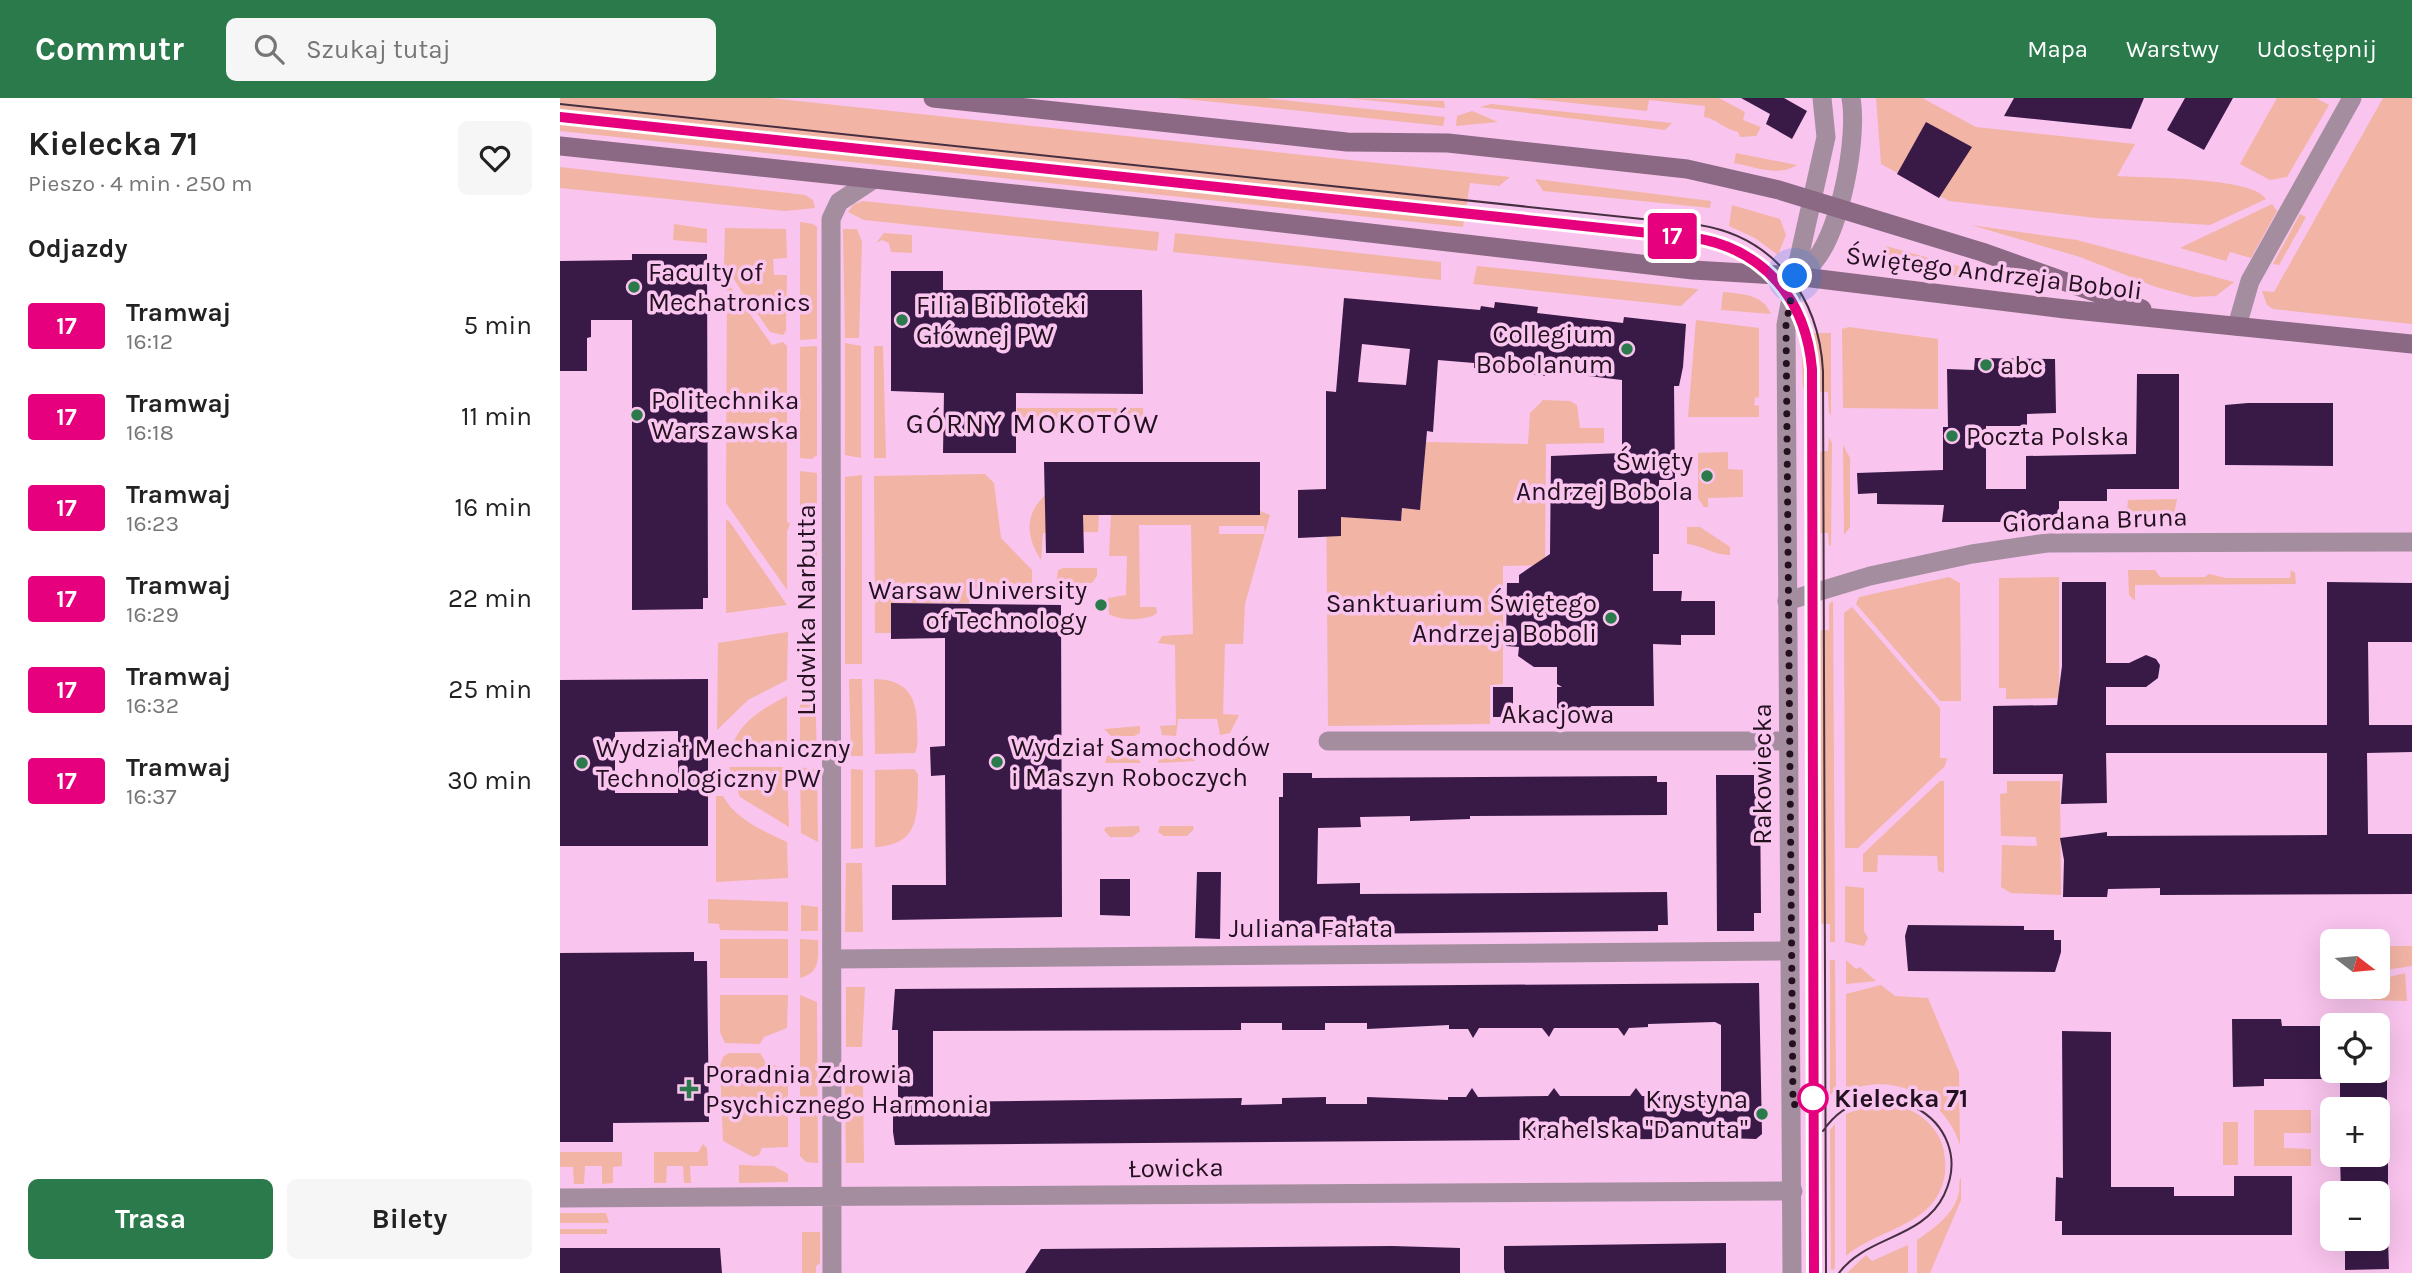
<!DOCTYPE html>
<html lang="pl">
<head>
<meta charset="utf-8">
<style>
  :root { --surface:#fff; --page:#f6f6f6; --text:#222; --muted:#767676; --accent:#2b7a4b }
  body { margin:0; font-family:Karla,sans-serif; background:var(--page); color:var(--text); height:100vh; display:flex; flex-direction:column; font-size:26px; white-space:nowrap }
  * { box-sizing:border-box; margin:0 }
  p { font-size:23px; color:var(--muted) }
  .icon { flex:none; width:38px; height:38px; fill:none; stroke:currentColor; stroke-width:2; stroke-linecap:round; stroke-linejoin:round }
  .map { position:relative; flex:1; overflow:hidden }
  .sheet { display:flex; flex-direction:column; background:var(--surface); width:560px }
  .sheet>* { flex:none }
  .badge { padding:0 14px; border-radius:5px; font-size:24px; line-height:46px }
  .needle { width:46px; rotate:106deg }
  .fabs { position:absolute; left:1760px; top:831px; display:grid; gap:14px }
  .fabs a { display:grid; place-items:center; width:70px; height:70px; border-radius:10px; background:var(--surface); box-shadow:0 7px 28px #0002; font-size:35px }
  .you { position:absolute; width:35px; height:35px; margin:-18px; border:5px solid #fff; border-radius:50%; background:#1a73e8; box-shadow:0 0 0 10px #1a73e833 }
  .map>.badge { position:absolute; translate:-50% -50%; box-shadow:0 0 0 4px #fff }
  h2 { padding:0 28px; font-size:26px; line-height:63px }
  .round { display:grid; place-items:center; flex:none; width:74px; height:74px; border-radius:10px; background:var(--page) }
  .head { display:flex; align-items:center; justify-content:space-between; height:119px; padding:0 28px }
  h1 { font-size:33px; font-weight:700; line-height:52px }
  .action { display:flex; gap:14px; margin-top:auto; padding:14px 28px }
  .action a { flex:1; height:80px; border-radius:10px; background:var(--accent); color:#fff; font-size:28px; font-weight:700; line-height:80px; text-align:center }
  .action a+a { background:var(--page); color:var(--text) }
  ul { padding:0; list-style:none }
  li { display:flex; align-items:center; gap:21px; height:91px; padding:0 28px }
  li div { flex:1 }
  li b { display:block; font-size:26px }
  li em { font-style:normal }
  li .badge { min-width:77px; font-weight:700; text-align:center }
  header { display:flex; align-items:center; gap:42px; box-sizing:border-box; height:98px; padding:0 35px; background:var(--accent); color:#fff }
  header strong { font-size:33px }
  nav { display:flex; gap:38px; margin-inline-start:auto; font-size:24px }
  .search { width:490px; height:63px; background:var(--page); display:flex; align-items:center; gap:18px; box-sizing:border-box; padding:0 24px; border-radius:10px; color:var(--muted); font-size:26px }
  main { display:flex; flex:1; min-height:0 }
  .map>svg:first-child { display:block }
</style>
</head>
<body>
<header>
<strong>Commutr</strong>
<div class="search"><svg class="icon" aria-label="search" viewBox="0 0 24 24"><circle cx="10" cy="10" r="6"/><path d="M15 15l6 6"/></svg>Szukaj tutaj</div>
<nav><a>Mapa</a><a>Warstwy</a><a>Udostępnij</a></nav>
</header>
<main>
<section class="sheet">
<div class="head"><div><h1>Kielecka 71</h1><p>Pieszo · 4 min · 250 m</p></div><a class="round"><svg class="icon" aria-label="heart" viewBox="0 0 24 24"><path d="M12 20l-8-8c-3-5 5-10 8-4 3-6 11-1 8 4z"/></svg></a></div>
<h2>Odjazdy</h2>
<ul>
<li><span class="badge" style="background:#e6007e;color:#fff">17</span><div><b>Tramwaj</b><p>16:12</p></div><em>5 min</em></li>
<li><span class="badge" style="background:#e6007e;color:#fff">17</span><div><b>Tramwaj</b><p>16:18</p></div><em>11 min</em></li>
<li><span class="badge" style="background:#e6007e;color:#fff">17</span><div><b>Tramwaj</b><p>16:23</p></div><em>16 min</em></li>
<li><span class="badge" style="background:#e6007e;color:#fff">17</span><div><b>Tramwaj</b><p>16:29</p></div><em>22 min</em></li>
<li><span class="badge" style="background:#e6007e;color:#fff">17</span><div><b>Tramwaj</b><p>16:32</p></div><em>25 min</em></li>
<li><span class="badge" style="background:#e6007e;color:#fff">17</span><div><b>Tramwaj</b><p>16:37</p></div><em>30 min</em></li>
</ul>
<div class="action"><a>Trasa</a><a>Bilety</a></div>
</section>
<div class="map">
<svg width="1852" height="1175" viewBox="0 0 1852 1175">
  <rect width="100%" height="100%" fill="#f9c4ee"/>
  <path fill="#f2b4a5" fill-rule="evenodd" d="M0,0H210L950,79L939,88L910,85L903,129L0,33Z
    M616,0H704L885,19L883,28Z
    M786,0L884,3L885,10Z
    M966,0H1159L1185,14L1183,22L1201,29L1196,38L1180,39L1178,34C1164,31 1157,21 1144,19L1145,8L1089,2L1087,13Z
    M1316,0H1362L1416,29L1575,46L1557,78C1584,80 1694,79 1706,101L1650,127L1536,120L1389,103L1321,66Z
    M1717,0H1756L1769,7L1727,79L1710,82L1680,66Z
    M1823,0H1852V226L1713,211L1707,207L1702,193L1714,194Z
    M931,6L1112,25L1105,32L920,9Z
    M912,13L938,24L896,28L897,18Z
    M1176,55L1237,67C1218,79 1195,69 1174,65Z
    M0,69L245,97L253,102L255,110L225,113L0,90Z
    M975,81L1151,103L1150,110L983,93Z
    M303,103L599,134L597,153L304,122L288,114L294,106Z
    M1712,106L1717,113L1691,160L1670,154L1666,163L1620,150Z
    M1172,107L1220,121L1226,137L1218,157L1195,140L1169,128Z
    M1740,116L1746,119L1719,167L1713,166Z
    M240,124L253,126L257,129V241L240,242Z
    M114,126L147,131V145L113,142Z
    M1411,127L1517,142L1674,184L1656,198L1633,199L1596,189L1520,159Z
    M165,130L226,131L227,160L213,161L214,177H227L226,233L223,237L210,234L164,167Z
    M283,131H297L302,144L299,240H285Z
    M324,135L352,137V155L331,154L329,145L322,142L316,145Z
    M615,135L881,164V182L613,154Z
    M1326,148L1441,180L1440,183L1320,169Z
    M917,168L1139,191L1121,208L913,186Z
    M167,184L212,247L223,244L227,248V424L230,426L227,433V492L166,405Z
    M1163,194C1182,196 1203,196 1211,216L1161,212Z
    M1136,222L1199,230V299L1195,300L1194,307L1199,308V319H1128Z
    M1289,229L1378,241V311L1283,310L1282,231Z
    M1241,235H1271V317L1269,315L1268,294L1247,293L1243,290Z
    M285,245L301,248V360L285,357Z
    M257,248V357L252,361L240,360V249Z
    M314,248H323L326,360H314Z
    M983,302L1010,303L1017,307L1020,330H1044V345L986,346L985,467L943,468V586L930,587V626L768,628L766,374L807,421L841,423L842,410L860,411L866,344L968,346L970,315Z
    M457,310H557L558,313H564V310H583L584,331L575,334V320H456Z
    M1269,339L1272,345L1271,448L1269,447L1268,435H1247V354L1268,353Z
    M1283,347L1290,360V429L1284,437Z
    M1168,354V371L1183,372V399L1148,400V409H1144L1138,400V355Z
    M240,373L257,375V498L255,504L240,509Z
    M425,376L434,385L441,440L472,472V486H439V492L409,491V505H332L331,535H315L314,378Z
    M302,377V566H285V379Z
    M485,397V417H539L538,434L483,435L481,462C466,438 464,418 485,397Z
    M1617,401L1613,422L1566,423L1568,402Z
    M700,413L710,417L685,506L683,546H665L663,616L679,617L670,635L660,637L657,621H618L616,638L602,637L600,628L616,627L615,547L598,545L602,538L633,536L631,427H579L580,509H596L597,515C588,523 559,523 549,516L548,500L566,497L567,458H549L551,417H700ZM659,428H704L705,436H659Z
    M166,422L169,423L227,507L166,515Z
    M1127,429H1140L1170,449V457C1152,457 1143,447 1127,446Z
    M503,470H537V478L532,485H512L505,493L496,487L498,472Z
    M1568,472H1595L1600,479H1645L1649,476L1666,480H1730L1731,472L1735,475L1736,486L1575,487V503L1569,497Z
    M1389,479L1400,485L1401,603H1380L1296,506L1299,499Z
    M1499,479V600L1446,601V590H1439V480Z
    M1273,503L1275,844H1270V826L1248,825L1245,533L1269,532V506Z
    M1292,509L1380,610V660H1387L1385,668L1298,750H1285L1284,515Z
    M251,532L257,539C257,557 258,569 240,577V533Z
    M228,534L227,582L188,602L157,632L158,545Z
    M289,581H302L303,658H291Z
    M314,581C345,581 357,597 357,627C357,636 359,647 355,655L315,656Z
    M255,588L257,657L254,661H240V595Z
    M227,598V661H168C175,627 198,613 227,598Z
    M580,628V635L574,638H551L544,631Z
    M606,655L628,656L635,663L598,665L600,658Z
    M553,656H575L581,665H545L547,658Z
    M169,669H227L229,729L180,699Z
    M240,669L257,672L258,744L241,735Z
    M291,671L303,672V750L291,751Z
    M354,671L358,676C357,712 363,747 315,749V672Z
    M1380,683H1384V775L1378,773L1377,758L1318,757L1317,774H1303V756Z
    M1447,683H1500L1501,797L1451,795L1441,789L1442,747L1477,748L1476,739L1441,738L1440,696L1447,695Z
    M156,698H163C176,722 204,733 227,744L228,780L156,784Z
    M579,728L580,733L572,739H550L544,732L546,729Z
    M600,728H633L634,731L627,738H604L598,734Z
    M286,765H302L303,834H285Z
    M1285,788L1304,790V833L1308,840L1304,848L1285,844Z
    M148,801L228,804V833L160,832L159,826L148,825Z
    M241,807L258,809V833H241Z
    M160,841H228V880H160Z
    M240,841L258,842C258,859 261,875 240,880Z
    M1818,848H1852V868L1818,873Z
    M1270,862H1275L1276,991L1270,997Z
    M1286,862L1296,871L1300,869L1316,883L1286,886Z
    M1845,875L1847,903L1811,902L1821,881Z
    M1321,887L1335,898L1368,900L1399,974L1400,1047C1385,1000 1334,972 1286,994V896Z
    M286,889H305L302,949H286Z
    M160,897H228L227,930L204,939L200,946L165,945L160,934Z
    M240,897L257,904L258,1065L246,1064L240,1058Z
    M169,955H200L206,965L228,971V1049L202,1050L199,1057L193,1059L163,1043L160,968L163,959Z
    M285,986L303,987L304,1065H286Z
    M1315,1005C1338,1005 1362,1013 1376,1034C1384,1046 1386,1060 1385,1075C1378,1128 1320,1129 1286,1158V1016Z
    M1694,1012H1751V1035H1724V1050L1751,1051V1068H1694Z
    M1663,1024H1678V1067H1663Z
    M1275,1026V1168L1274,1172L1271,1171L1270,1032Z
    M143,1046L147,1050L148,1068H130L131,1085H124L123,1068H107L106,1085H94V1054H138Z
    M0,1054H62V1068L53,1069V1085L42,1086V1068H25L24,1086H14L13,1069H0Z
    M179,1067L214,1068L228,1076V1084L179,1085Z
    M1401,1079V1102L1370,1175H1357V1142C1373,1131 1395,1116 1399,1094C1400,1088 1398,1086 1401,1079Z
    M0,1115H46L49,1125H0Z
    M0,1131H47V1136H0Z
    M242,1134H260V1165L256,1168V1175H242Z
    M1348,1147V1175H1287L1306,1157L1312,1163Z"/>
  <path fill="#391a47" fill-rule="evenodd" d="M1181,0H1224L1247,13L1232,41L1206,26L1210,16Z
    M1454,0H1584L1571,31L1444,18Z
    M1625,0H1673L1644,52L1607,32Z
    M1366,24L1412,49L1379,100L1337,76Z
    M72,156H147L148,500H143V511L72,512V222H31V239L27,240V273H0V163L72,162Z
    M331,173H383V192H582L583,296L456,295V355H383L384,295L331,293Z
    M784,200L920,212L921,208L934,210L935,204L978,209L977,215L1063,225L1064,219L1126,226L1123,269L1119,288H1114L1115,382H1099V456H1093V493H1122L1121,503H1155V537H1121V547L1093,546L1094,608H1031L1030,612H997V589H1002L997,586V569H974L958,558L959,549L946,548L947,485H959V477L990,456L991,358L1062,355V282L986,273L985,278L914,270V265L878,262L873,334L867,333L860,412L842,410L841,423L781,419V438L738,440V392L766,391V293L776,294ZM802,246L850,251L846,287L798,284Z
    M1415,260L1495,261L1496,315L1467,316V328H1426V391H1466V358L1576,356L1577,276H1619V391H1547V403H1499V424H1382L1384,407L1317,406V395L1298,396L1297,375L1383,372V329H1388L1387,271L1414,272Z
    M1688,305H1773V368L1665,367V307Z
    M484,364H700V417H523L524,455H486Z
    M1502,484H1546V565H1569L1586,557L1596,561L1600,567L1598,580L1586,589H1546V627H1767V484L1852,485V544H1808L1809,627H1852V654L1807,655L1808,736H1852V796L1600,797V790L1548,791L1547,799H1503L1504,762L1500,740L1547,734V738L1767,737V655H1546L1547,705L1501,706L1503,676H1433V608L1497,607L1502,568Z
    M331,505L501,507L502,819L332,822V787H386L385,677L371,678L370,649L385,648V540L331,541Z
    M148,581V748H0V582ZM118,633V695H55V634Z
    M933,589H953V619H933Z
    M723,675H752V680L1097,678V684H1107V717L910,718V721L850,723V718L800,719L801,729L758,730L757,786L800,785V796L1107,794L1108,827H1098V833L769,836L719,833V699H723Z
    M1156,677H1194V695H1200L1201,815H1194V833H1157Z
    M637,774H661L660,841L635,840Z
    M540,781H570V818L540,817Z
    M1348,827L1464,828V832H1494V842H1501V854L1495,874L1348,873L1345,838Z
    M134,854V863H147L149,1024L53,1025V1044H0V855Z
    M1199,885L1202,1036L1196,1041L1102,1038V1041L335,1047L333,1034V1005H338V932H332L335,891ZM1155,924L1161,927V1001H1100V998H1082L1076,990L1070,998H1000L994,990L988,998L918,999L912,990L906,999H888V1002L807,999V1006H766V999L722,1000V1006L681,1007L682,1000L373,1004V933L681,932V925H722V932H765V925H807V931L889,927V931H908L913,940L919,930H982L989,939L994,930H1058L1064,938L1069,930L1088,929V926Z
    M1672,921H1721L1722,928H1773V981H1704V988L1673,989Z
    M1502,933L1551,934V1089H1614V1098H1674V1078H1732V1137H1502V1123H1495L1496,1079L1503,1080Z
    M1780,973H1827V1012H1780Z
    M1780,1057H1828V1096H1781Z
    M1785,1141H1828L1829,1171L1785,1172Z
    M1166,1145V1175H945L944,1171V1148Z
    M832,1148L900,1150V1175H465L481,1151Z
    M0,1150H160L162,1175H0Z"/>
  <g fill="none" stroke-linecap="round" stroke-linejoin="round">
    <path stroke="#a58da0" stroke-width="19" d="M1235,178C1243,173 1251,169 1256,161C1281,129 1298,39 1291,0
      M1235,178L1266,39L1262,0
      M1677,228L1690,183L1792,0
      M1227,503L1310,478L1412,456L1487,445L1852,444
      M768,643H1228
      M273,861L1230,853
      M0,1100L1233,1093
      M272,1175L271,121L279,104L314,81"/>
    <path stroke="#a58da0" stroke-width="19" d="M1232,1175L1226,227L1235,178"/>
    <path stroke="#8b6984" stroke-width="19" d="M373,0L787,44L888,45L1127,71L1219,92L1422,154L1582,211
      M0,48L608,112L1133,172L1235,178L1505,211L1852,246"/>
    <path stroke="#472f42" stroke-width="2" d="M0,6L1139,127C1215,139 1259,199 1263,273L1266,1175
      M0,19L1136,140C1205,152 1246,202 1252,271L1254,1175
      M1263,1033C1311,962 1421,1020 1384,1097C1363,1141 1306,1138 1279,1175"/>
  </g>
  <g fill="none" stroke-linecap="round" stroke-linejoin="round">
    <defs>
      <path id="line" d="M0,19L1136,140C1205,152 1246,202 1252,271L1254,1175"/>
    </defs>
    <use href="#line" stroke="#fff" stroke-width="16"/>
    <use href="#line" stroke="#e6007e" stroke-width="10"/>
    <path stroke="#231120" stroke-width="7" stroke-dasharray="0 12.6" d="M1235,178L1226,227L1233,1007L1253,1000"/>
  </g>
  <g fill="#2b7a4b" stroke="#f9c4ee" stroke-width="2.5">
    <circle cx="74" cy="189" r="7"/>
    <circle cx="342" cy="222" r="7"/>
    <circle cx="1067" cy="251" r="7"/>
    <circle cx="1426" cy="267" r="7"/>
    <circle cx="77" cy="317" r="7"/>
    <circle cx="1392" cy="338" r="7"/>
    <circle cx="1147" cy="378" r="7"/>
    <circle cx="541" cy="507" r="7"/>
    <circle cx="1051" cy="520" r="7"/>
    <circle cx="437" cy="664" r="7"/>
    <circle cx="22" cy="665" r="7"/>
    <path d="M125.5 980.5h7v7h7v7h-7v7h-7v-7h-7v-7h7z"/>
    <circle cx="1202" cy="1016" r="7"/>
  </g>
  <circle fill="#fff" stroke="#e6007e" stroke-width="3.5" cx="1253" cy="1000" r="14"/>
  <g text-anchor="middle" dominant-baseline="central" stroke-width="7" stroke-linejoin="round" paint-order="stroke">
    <g font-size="26" fill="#231120" stroke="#f9c4ee" text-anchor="start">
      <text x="88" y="174">Faculty of<tspan x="88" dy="30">Mechatronics</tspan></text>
      <text x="356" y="207">Filia Biblioteki<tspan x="356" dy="30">Głównej PW</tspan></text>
      <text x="1053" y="236" text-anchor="end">Collegium<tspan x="1053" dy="30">Bobolanum</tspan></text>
      <text x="1440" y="267">abc</text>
      <text x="91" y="302">Politechnika<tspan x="91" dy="30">Warszawska</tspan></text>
      <text x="1406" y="338">Poczta Polska</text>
      <text x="1133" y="363" text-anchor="end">Święty<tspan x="1133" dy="30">Andrzej Bobola</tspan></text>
      <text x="527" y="492" text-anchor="end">Warsaw University<tspan x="527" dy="30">of Technology</tspan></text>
      <text x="1037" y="505" text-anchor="end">Sanktuarium Świętego<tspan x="1037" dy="30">Andrzeja Boboli</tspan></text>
      <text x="451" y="649">Wydział Samochodów<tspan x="451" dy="30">i Maszyn Roboczych</tspan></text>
      <text x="36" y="650">Wydział Mechaniczny<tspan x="36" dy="30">Technologiczny PW</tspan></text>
      <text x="145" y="976">Poradnia Zdrowia<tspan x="145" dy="30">Psychicznego Harmonia</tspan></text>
      <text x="1188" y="1001" text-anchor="end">Krystyna<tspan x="1188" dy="30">Krahelska "Danuta"</tspan></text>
    </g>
    <g font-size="26" fill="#231120" stroke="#f9c4ee">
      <text transform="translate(1434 175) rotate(7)">Świętego Andrzeja Boboli</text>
      <text transform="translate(1535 422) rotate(-2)">Giordana Bruna</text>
      <text transform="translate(246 512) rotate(-90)">Ludwika Narbutta</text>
      <text x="998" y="616">Akacjowa</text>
      <text transform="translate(1202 676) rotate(-90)">Rakowiecka</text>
      <text x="751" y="830">Juliana Fałata</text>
      <text transform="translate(616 1070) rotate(-1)">Łowicka</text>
    </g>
    <g font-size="26" font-weight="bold" fill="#231120" stroke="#f9c4ee" text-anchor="start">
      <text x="1274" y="1000">Kielecka 71</text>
    </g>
    <g font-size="28" letter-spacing="2" fill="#231120" stroke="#f9c4ee">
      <text x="473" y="325">GÓRNY MOKOTÓW</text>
    </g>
  </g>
</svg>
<div class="fabs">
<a><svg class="needle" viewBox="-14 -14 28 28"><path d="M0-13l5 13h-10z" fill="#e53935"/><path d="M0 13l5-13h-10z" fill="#767676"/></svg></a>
<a><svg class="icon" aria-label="locate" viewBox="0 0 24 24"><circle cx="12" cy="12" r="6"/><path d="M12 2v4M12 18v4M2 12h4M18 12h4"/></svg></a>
<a>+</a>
<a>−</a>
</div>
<div class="you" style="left:1235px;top:178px"></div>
<b class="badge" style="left:1112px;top:138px;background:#e6007e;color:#fff">17</b>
</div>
</main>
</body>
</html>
